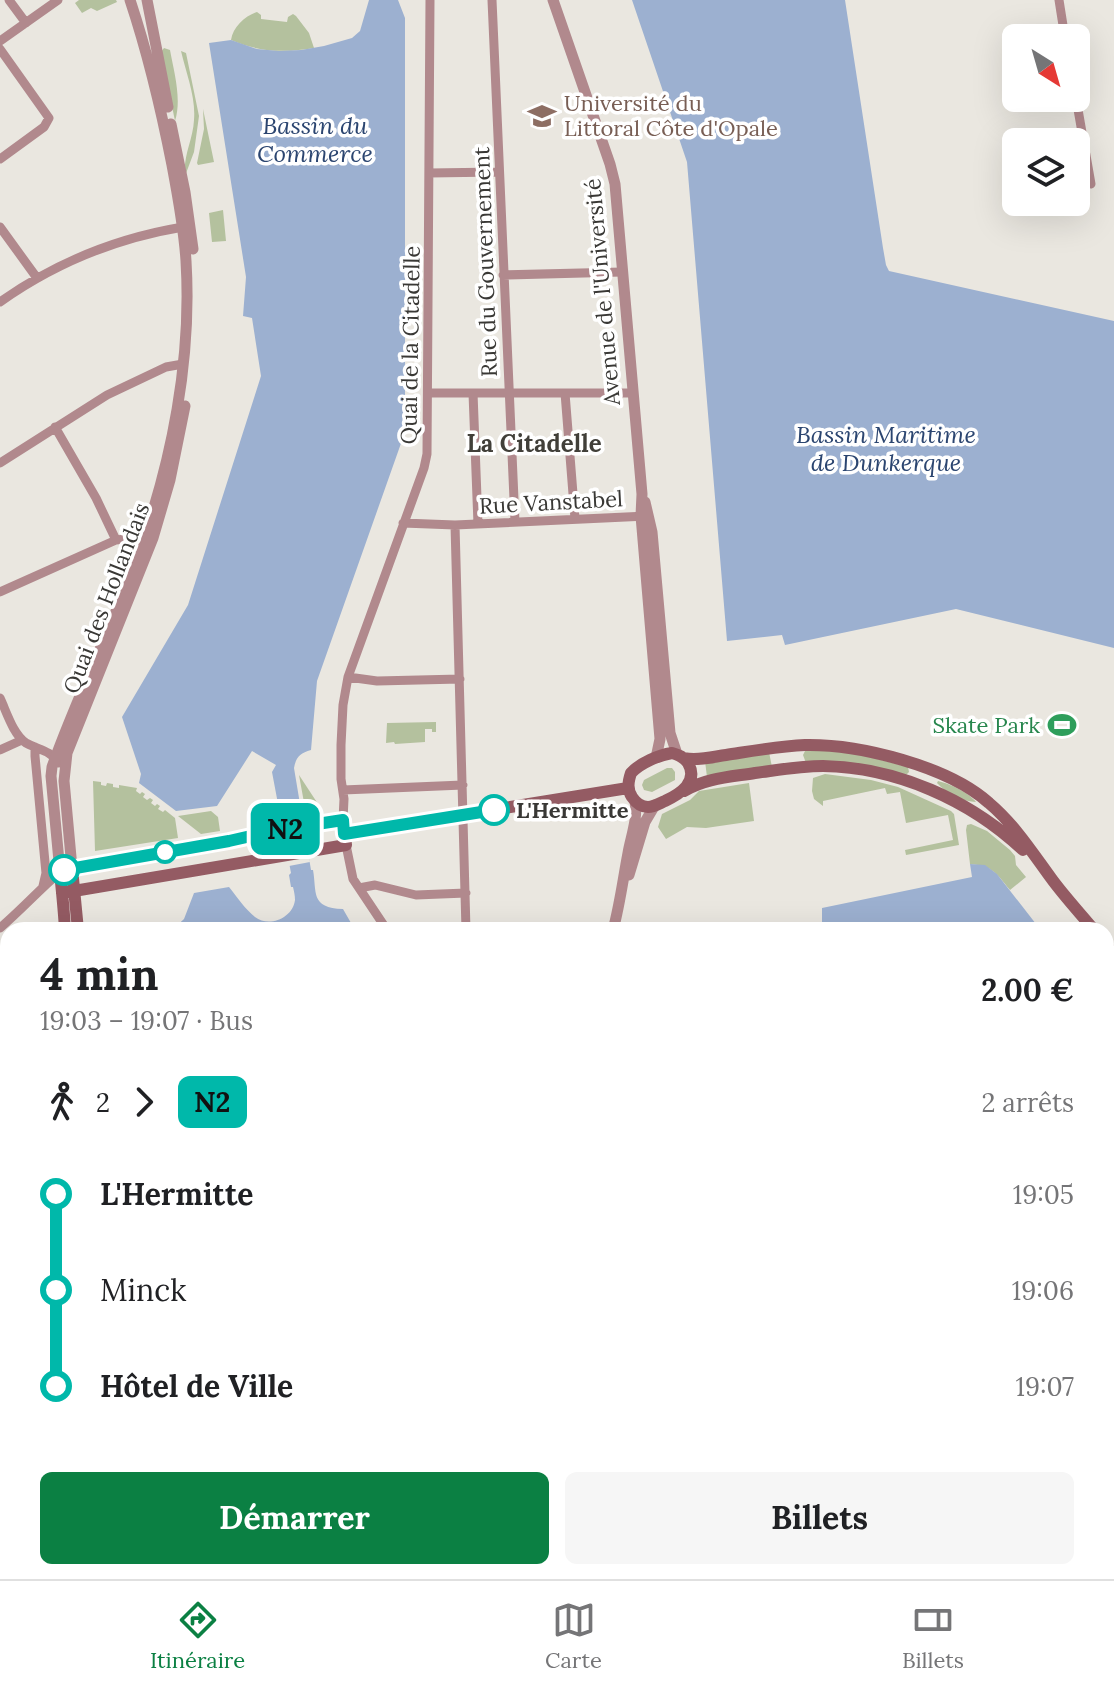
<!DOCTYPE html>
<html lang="fr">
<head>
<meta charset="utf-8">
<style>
  :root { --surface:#fff; --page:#f6f6f6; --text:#202124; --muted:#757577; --line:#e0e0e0; --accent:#0b8043 }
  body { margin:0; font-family:Lora,serif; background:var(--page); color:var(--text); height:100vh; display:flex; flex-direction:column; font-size:30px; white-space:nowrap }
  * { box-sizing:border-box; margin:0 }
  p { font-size:26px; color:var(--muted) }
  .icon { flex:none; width:44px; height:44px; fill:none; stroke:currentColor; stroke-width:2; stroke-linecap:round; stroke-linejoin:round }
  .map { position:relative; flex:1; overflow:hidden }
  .panel { position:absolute; left:0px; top:922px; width:1114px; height:658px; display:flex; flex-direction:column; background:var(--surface); border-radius:24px 24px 0 0; box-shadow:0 8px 32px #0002 }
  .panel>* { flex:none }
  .badge { padding:0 16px; border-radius:12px; font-size:28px; line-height:52px }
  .needle { width:52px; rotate:143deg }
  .controls { position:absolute; left:1002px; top:24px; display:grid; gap:16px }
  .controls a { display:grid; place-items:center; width:88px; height:88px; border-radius:12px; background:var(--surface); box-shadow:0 8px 32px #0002; font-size:40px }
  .map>.badge { position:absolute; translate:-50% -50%; box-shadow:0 0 0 4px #fff }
  .legs { display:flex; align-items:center; gap:12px; height:88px; padding:0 40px; font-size:26px }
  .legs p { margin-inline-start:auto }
  .head { display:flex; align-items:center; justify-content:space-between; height:136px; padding:0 40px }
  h1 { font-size:44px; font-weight:800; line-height:60px }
  .button { display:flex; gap:16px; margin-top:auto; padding:16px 40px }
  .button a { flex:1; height:92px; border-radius:12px; background:var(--accent); color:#fff; font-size:32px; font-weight:800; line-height:92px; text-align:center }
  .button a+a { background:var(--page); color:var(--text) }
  ul { padding:0 40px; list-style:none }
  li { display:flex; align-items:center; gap:28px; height:96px; font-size:30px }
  li i { display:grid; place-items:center; width:12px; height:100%; margin:0 10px; background:currentColor }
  li i::after { content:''; width:20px; height:20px; margin:-10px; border:6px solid; border-radius:50%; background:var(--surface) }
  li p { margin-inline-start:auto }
  li:first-child i { background:linear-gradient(#0000 50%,currentColor 0) }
  li:last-child i { background:linear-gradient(currentColor 50%,#0000 0) }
  .dock { display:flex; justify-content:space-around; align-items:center; height:112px; border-top:2px solid var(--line); background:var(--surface); font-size:22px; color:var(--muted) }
  .dock a { display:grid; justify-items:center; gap:4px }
  .dock .current { color:var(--accent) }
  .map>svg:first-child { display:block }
</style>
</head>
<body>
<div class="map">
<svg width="1114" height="1579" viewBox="0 0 1114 1579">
  <rect width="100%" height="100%" fill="#eae7e0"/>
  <path fill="#b4c19e" d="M79,0H116L117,2L97,11L91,8L82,13L75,3Z
    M257,12L261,15V19L287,22L288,17L293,14L296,16L309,33L314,48C285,53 258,52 231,40C233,27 245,16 257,12Z
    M164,48L170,50C174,72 182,99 175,121L161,52Z
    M181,51L186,53L199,116L194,152L185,176C183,155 193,140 194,120C196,97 186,73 181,51Z
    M203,109L214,162L198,165L197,163L204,129Z
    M223,210L226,241L212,242L209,213Z
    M436,722V732H432V729H425V742L395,744L394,742L386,743L387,723Z
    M806,749L847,751L908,767L909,772L905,776L806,763L803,755Z
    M769,752L772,767L707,777L705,761Z
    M667,768H672L675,772V780L652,792L644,790L642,785L644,780Z
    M825,774L871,780L898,787L951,811L954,814L959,845L906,855L905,850L953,840L948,815L906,823L900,792L887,794L885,788L823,801V806L814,799L812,791L813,778Z
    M299,775L320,807L305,808Z
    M93,781L101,782V785L106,786L107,783L113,784V787L119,788V785L137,788L136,791L140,794L142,792L145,794L143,797L147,800L150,798L153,800L151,803L155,806L157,804L160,806L158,809L163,812L165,810L175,818L178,838L95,851Z
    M938,781C951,784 969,793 976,802C964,802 946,793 937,783Z
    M749,783L754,821L706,828L687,827L666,839L658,827L662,814L690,800L699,791Z
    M211,811L218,817L220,831L201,834L178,816Z
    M971,824L987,831L1010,850L1015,856L1016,865L1026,877L1010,890C996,873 993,866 970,864L966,830L967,825Z
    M459,1572H569L561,1576L562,1579H462Z
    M770,1572H821L815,1579H775Z"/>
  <path fill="#9cb0d0" d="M369,0H398L405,18V432L317,681L311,750C300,753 296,757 294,768L311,870H313C317,892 310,908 343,909L355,930H172L184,919L194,893L229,887C237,897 245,909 255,917C269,928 293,918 295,900C295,896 294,891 293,887H291L289,875L291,873L272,772L276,765L252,751L217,806L176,811L139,783L141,774L122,717L188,605L261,376L252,318L243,316L246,277L209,43L231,40L257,49L279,51L301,50L324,46L352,38L360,31Z
    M632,0H845L883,248L886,265L889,271L1114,321V648L956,609L785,645L782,635L727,641L687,162Z
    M970,864L985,865L997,874L1036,924V930H812L822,923V908L972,877Z
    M1106,1009L1114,1020V1297L1106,1296Z
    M1114,1530V1579L1112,1574L1107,1572L1098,1579H1083V1572H1106V1538Z"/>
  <path fill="#eae7e0" d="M300,808L310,862L289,866L279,812Z"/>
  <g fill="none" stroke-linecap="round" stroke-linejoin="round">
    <path stroke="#b1898d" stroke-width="9" d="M9,0L26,23
      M492,0L515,522
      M1059,0L1065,38
      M0,41L58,0
      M0,49L49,118L44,127L0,159
      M1076,98L1091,184
      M429,173L499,172
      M0,227L37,278
      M503,275L622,272
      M0,302C55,263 117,238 183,227
      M428,393H632
      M473,393L478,524
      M565,393L575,519
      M55,427L96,498L116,540
      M0,463L107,395L166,367L183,364
      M403,523L455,525L647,516
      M455,525L466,930
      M0,592L116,540L126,539L142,544
      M348,677L377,681L460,679
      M0,698C7,713 13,734 26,743C39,750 50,750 59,763
      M35,747V756L46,873L43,886
      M0,750L22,740
      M343,790L463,785
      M343,820L344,799L341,779V745L343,705L348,677L424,468L427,454L430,0
      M346,845L353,879L387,930
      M359,888L375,885L416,895L466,893
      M0,928C21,910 39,890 60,872
      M0,1246L8,1256
      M1106,1365L1112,1367
      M0,1385L8,1382
      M1106,1438H1114
      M1106,1477L1114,1472
      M121,1572L123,1579
      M601,1572L604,1579
      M766,1572L770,1579
      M984,1572L995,1579
      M38,1579L56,1572
      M664,1579L680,1572
      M904,1579L910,1572
      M972,1579L978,1572
      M1019,1579L1023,1572"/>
    <path stroke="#b1898d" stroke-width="11" d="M147,0L168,107
      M553,0L610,164L615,184L642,494L641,516L660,739L656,758
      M171,124L185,192L193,249
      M645,502L652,532L670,733L677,754
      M72,868L64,781L67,753L153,538L170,480L185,406
      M60,872L51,776L52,767C78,694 113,625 139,553C172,461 192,359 186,261C184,228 178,197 172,165C161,109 148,54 130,0
      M629,875L645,822L655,805
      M613,930C620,904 623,879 628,853C631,836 638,819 635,801
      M292,1579L293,1572"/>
    <path stroke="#945b63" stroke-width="12" d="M672,753C679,755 684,757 688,763C699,782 680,794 665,801C660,803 654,807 648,807C641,807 636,803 632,797C627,789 628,782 631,773C640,763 659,755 672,753Z
      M684,758C698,761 712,757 726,755C752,751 779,746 805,745C859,744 948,766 989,803C1014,824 1032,852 1051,878C1064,896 1080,913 1094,930
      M684,791C706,778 730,777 755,773C778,770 800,766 823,766C896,767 970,800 1023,850
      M344,834L628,788
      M72,868L78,930
      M62,893L346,845L343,820L67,869L60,872C62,892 64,911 65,930
      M1106,945L1114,955
      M0,1174L8,1166
      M0,1191L8,1183"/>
  </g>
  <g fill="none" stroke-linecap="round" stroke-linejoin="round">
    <defs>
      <path id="line-1" d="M64,870L229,841L278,830L343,820L344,834L494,810"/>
    </defs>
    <use href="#line-1" stroke="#fff" stroke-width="18"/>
    <use href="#line-1" stroke="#00b8aa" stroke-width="12"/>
  </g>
  <defs>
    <symbol id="university-bare" viewBox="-9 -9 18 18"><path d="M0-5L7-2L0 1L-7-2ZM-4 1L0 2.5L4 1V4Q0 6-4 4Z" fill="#8d6e63" stroke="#fff" stroke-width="2.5" paint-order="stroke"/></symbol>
    <symbol id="stadium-bare" viewBox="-9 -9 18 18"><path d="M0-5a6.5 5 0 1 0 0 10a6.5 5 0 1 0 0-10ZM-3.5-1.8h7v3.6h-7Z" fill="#2e9e5b" stroke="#fff" stroke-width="2.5" paint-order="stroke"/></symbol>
  </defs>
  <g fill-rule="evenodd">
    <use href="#university-bare" x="522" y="96" width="40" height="40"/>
    <use href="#stadium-bare" x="1042" y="705" width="40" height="40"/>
  </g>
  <g fill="#fff" stroke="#00b8aa" stroke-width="4">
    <circle cx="494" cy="810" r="14"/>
    <circle cx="165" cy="852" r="10"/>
    <circle cx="64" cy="870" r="14"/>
  </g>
  <g text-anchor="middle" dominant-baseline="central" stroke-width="7" stroke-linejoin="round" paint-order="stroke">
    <g font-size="22" fill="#785e54" stroke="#fff" text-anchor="start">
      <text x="564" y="103">Université du<tspan x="564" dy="25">Littoral Côte d'Opale</tspan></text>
    </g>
    <g font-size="22" fill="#393835" stroke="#fff">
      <text transform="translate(485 262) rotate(-92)">Rue du Gouvernement</text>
      <text transform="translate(602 292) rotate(-95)">Avenue de l'Université</text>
      <text transform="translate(410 345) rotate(-89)">Quai de la Citadelle</text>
      <text transform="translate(551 502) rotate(-3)">Rue Vanstabel</text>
      <text transform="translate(106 598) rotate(-69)">Quai des Hollandais</text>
    </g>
    <g font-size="22" fill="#27864d" stroke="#fff" text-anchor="end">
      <text x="1040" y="725">Skate Park</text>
    </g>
    <g font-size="22" font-weight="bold" fill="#393835" stroke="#fff" text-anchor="start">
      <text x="516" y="810">L'Hermitte</text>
    </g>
    <g font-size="24" font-style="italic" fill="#2b4570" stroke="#fff">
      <text x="315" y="125">Bassin du<tspan x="315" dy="28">Commerce</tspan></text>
      <text x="886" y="434">Bassin Maritime<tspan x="886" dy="28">de Dunkerque</tspan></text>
    </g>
    <g font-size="24" font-weight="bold" fill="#413f39" stroke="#fff">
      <text x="534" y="443">La Citadelle</text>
    </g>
  </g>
</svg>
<div class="controls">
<a><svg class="needle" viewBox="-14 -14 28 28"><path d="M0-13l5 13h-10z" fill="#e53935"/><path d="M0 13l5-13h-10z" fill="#757577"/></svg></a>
<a><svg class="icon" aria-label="layers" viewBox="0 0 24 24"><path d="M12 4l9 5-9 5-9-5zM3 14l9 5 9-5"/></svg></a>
</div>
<b class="badge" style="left:285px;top:829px;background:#00b8aa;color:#111">N2</b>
<section class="panel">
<div class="head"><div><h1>4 min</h1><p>19:03 – 19:07 · Bus</p></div><b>2.00 €</b></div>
<div class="legs"><svg class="icon" aria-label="walk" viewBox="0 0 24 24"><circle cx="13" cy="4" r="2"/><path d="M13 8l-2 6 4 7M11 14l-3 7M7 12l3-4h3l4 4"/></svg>2<svg class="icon" aria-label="forward" viewBox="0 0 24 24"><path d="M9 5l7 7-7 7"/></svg><b class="badge" style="background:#00b8aa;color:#111">N2</b><p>2 arrêts</p></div>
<ul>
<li><i style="color:#00b8aa"></i><b>L'Hermitte</b><p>19:05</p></li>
<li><i style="color:#00b8aa"></i><span>Minck</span><p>19:06</p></li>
<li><i style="color:#00b8aa"></i><b>Hôtel de Ville</b><p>19:07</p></li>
</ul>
<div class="button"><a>Démarrer</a><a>Billets</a></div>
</section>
</div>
<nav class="dock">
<a class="current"><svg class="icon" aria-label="directions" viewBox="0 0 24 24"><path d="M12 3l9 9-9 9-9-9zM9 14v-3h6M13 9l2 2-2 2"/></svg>Itinéraire</a>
<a><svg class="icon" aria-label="map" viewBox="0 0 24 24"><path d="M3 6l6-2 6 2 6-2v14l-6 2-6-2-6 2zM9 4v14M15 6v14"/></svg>Carte</a>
<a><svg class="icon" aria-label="tickets" viewBox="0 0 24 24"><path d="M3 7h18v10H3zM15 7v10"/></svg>Billets</a>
</nav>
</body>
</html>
